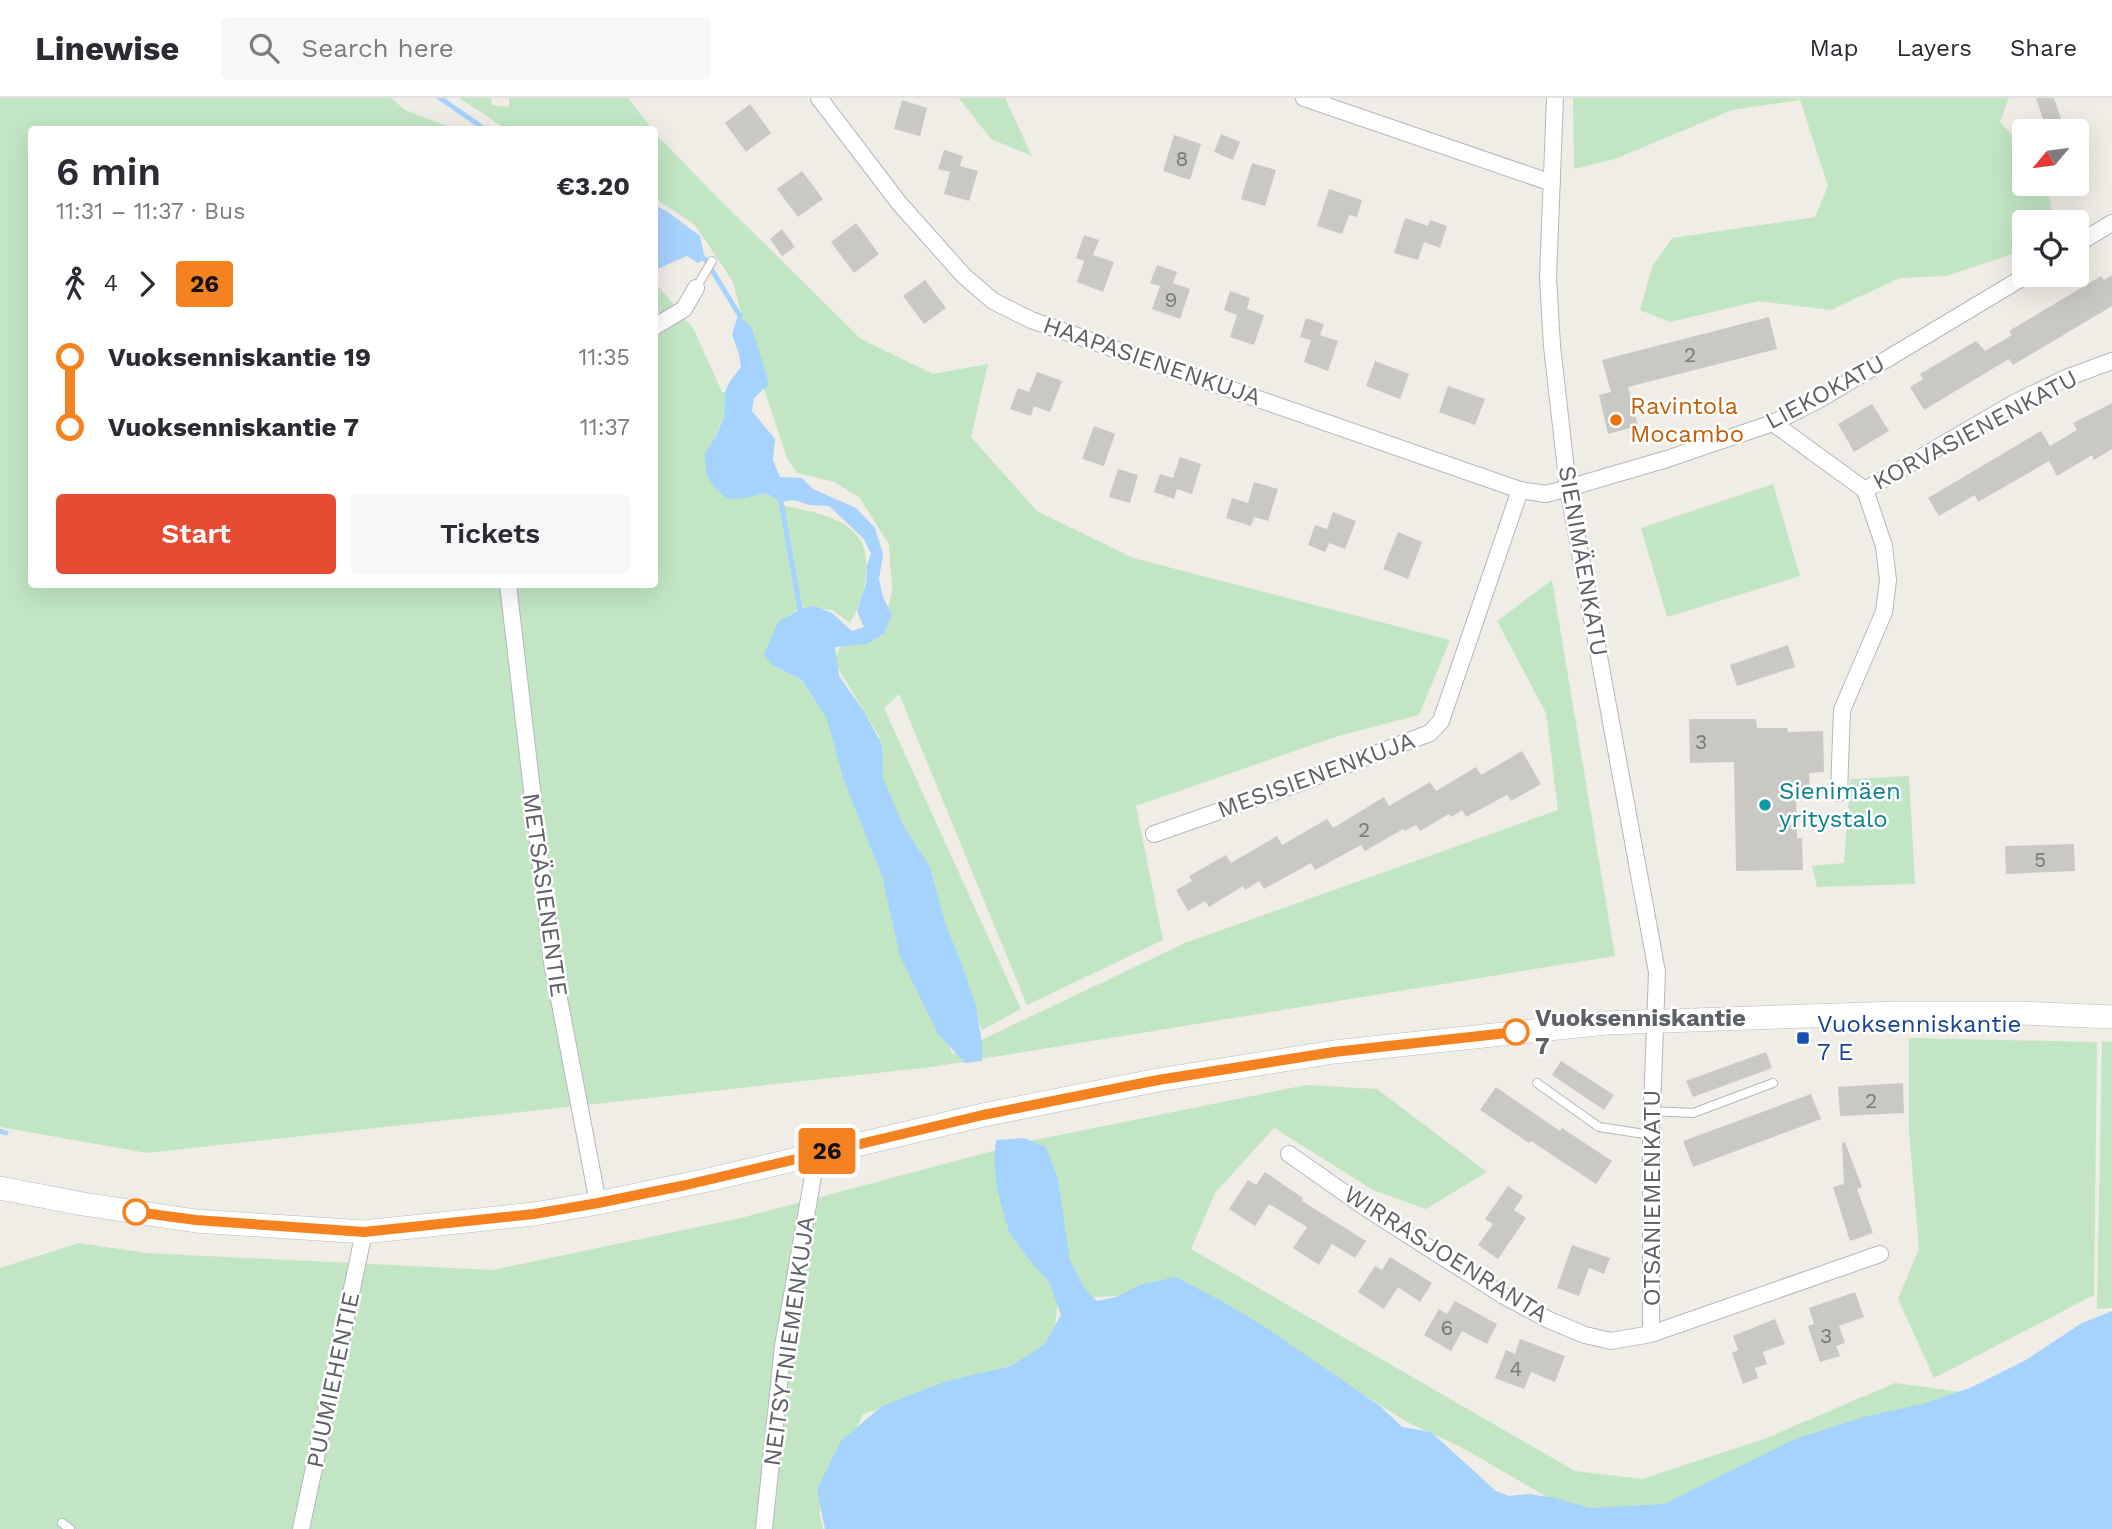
<!DOCTYPE html>
<html lang="en">
<head>
<meta charset="utf-8">
<style>
  :root { --surface:#fff; --page:#f7f7f7; --text:#2b2b33; --muted:#7c7c81; --line:#e1e1e2; --accent:#e74c33 }
  body { margin:0; font-family:"Work Sans",sans-serif; background:var(--page); color:var(--text); height:100vh; display:flex; flex-direction:column; font-size:26px; white-space:nowrap }
  * { box-sizing:border-box; margin:0 }
  p { font-size:23px; color:var(--muted) }
  .icon { flex:none; width:38px; height:38px; fill:none; stroke:currentColor; stroke-width:2; stroke-linecap:round; stroke-linejoin:round }
  .map { position:relative; flex:1; overflow:hidden }
  .sheet { position:absolute; left:28px; top:28px; width:630px; height:462px; display:flex; flex-direction:column; background:var(--surface); border-radius:7px; box-shadow:0 7px 28px #0002 }
  .sheet>* { flex:none }
  .badge { padding:0 14px; border-radius:5px; font-size:24px; line-height:46px }
  .needle { width:46px; rotate:241deg }
  .controls { position:absolute; left:2012px; top:21px; display:grid; gap:14px }
  .controls a { display:grid; place-items:center; width:77px; height:77px; border-radius:7px; background:var(--surface); box-shadow:0 7px 28px #0002; font-size:35px }
  .map>.badge { position:absolute; translate:-50% -50%; box-shadow:0 0 0 4px #fff }
  .legs { display:flex; align-items:center; gap:10px; height:77px; padding:0 28px; font-size:23px }
  .legs p { margin-inline-start:auto }
  .headline { display:flex; align-items:center; justify-content:space-between; height:119px; padding:0 28px }
  h1 { font-size:38px; font-weight:600; line-height:52px }
  .primary-button { display:flex; gap:14px; margin-top:auto; padding:14px 28px }
  .primary-button a { flex:1; height:80px; border-radius:7px; background:var(--accent); color:#fff; font-size:28px; font-weight:600; line-height:80px; text-align:center }
  .primary-button a+a { background:var(--page); color:var(--text) }
  ul { padding:0 28px; list-style:none }
  li { display:flex; align-items:center; gap:24px; height:70px; font-size:26px }
  li i { display:grid; place-items:center; width:10px; height:100%; margin:0 9px; background:currentColor }
  li i::after { content:''; width:18px; height:18px; margin:-9px; border:5px solid; border-radius:50%; background:var(--surface) }
  li p { margin-inline-start:auto }
  li:first-child i { background:linear-gradient(#0000 50%,currentColor 0) }
  li:last-child i { background:linear-gradient(currentColor 50%,#0000 0) }
  header { display:flex; align-items:center; gap:42px; box-sizing:border-box; height:98px; padding:0 35px; background:var(--surface); border-bottom:2px solid var(--line) }
  header strong { font-size:33px }
  nav { display:flex; gap:38px; margin-inline-start:auto; font-size:24px }
  .search { width:490px; height:63px; background:var(--page); display:flex; align-items:center; gap:18px; box-sizing:border-box; padding:0 24px; border-radius:7px; color:var(--muted); font-size:26px }
  .map>svg:first-child { display:block }
</style>
</head>
<body>
<header>
<strong>Linewise</strong>
<div class="search"><svg class="icon" aria-label="search" viewBox="0 0 24 24"><circle cx="10" cy="10" r="6"/><path d="M15 15l6 6"/></svg>Search here</div>
<nav><a>Map</a><a>Layers</a><a>Share</a></nav>
</header>
<div class="map">
<svg width="2112" height="1431" viewBox="0 0 2112 1431">
  <rect width="100%" height="100%" fill="#efede5"/>
  <path fill="#c2e6c4" d="M0,0H391L405,12L455,31L32,32V486H654L655,187L660,190L694,232L722,294H725L724,319L711,347L760,393L781,404V407C828,417 876,424 865,484C862,500 858,511 850,525L832,512L800,509L777,526L772,567L802,582L814,601L827,614L846,657L952,956L1185,845L1558,712L1546,615L1497,523L1552,482L1615,858L932,969L147,1055L0,1029Z
    M459,0H491L492,7L509,9V0H628L652,31L505,30Z
    M959,0H1005L1032,58L991,41Z
    M1573,0H2009L2000,24L2025,51V86H2046L2054,124H2025V149L2016,155L1946,178L1900,180L1831,212L1759,203L1670,224L1640,212L1652,169L1672,140L1815,119L1828,88L1800,2L1732,12L1615,61L1574,71Z
    M654,34L710,92L861,241L933,276L988,266L971,339L1037,413L1133,460L1450,542L1419,617L1338,638L1136,708L1163,842L1027,907L899,596L884,610L1021,911L982,932L937,810L890,722L877,656L879,638L833,562L842,546L882,539L892,492L889,446L859,399L834,384L797,375L787,360L748,243L733,184L695,127L655,100Z
    M1773,386L1800,478L1667,519L1641,430Z
    M1909,678L1915,786L1817,789L1812,768L1844,765L1850,681Z
    M1909,940L2097,944L2094,1197L1934,1280L1898,1201L1919,1151L1909,1033Z
    M2102,943L2112,944V1210L2097,1211Z
    M1306,987L1377,991L1487,1074L1426,1111L1373,1092L1274,1030L1215,1095L1191,1151L1575,1373L1642,1381L1764,1341L1895,1285L1983,1297L1742,1389L1633,1414H1573L1461,1349L1409,1325L1187,1186L1116,1198L1058,1201L1052,1254L863,1316L819,1414L823,1431H0V1170L79,1145L146,1155L492,1172L741,1120L1030,1043Z"/>
  <path fill="#a6d2fe" d="M654,106L672,117L700,138L705,161L698,165L687,158L655,172Z
    M738,217L752,230L769,286L754,300L752,313L775,341L773,362L780,379L802,380L813,391L856,410L875,430L883,456L879,481L883,499L892,517L884,536L867,546L835,549L839,578L865,615L882,647L883,681L904,729L930,769L945,825L961,864L976,908L982,944V963L965,965L938,936L900,858L882,778L844,683L827,621L802,582L772,567L764,556L778,524L800,511L815,508L832,515L852,533L864,529L857,513L866,485L867,467L871,456L864,441L829,408L809,407L794,402L781,404L765,395L746,400L727,401L713,388L706,375L705,355L716,338L724,319L725,294L730,283L741,269L739,256L732,237Z
    M1024,1040L1046,1049L1058,1081L1070,1163L1085,1191L1097,1203L1116,1199L1140,1187L1175,1179L1220,1202L1268,1231L1380,1308L1402,1329L1431,1334L1496,1393L1509,1398L1529,1396L1555,1400L1590,1410L1664,1406L1795,1341L1864,1319L1922,1306L1970,1290L2026,1262L2082,1225L2112,1213V1431H825L817,1391L841,1343L882,1308L947,1283L1011,1268L1044,1247L1061,1217L1049,1184L1030,1163L1009,1134L997,1091L994,1060L996,1042Z"/>
  <g fill="none" stroke-linecap="round" stroke-linejoin="round">
    <path stroke="#a6d2fe" stroke-width="5" d="M440,0L486,32
      M705,161L740,218
      M781,404L800,511
      M0,1033L6,1035"/>
  </g>
  <path fill="#cac8c2" d="M2036,0H2054L2065,33H2047Z
    M902,2L927,10L920,38L894,31Z
    M750,6L771,35L746,54L725,25Z
    M1221,36L1240,44L1233,62L1214,54Z
    M1174,37L1201,46L1190,82L1163,73Z
    M944,52L963,58L960,68L978,73L969,103L944,96L950,74L938,71Z
    M1252,65L1276,72L1265,108L1241,101Z
    M802,73L823,101L798,119L777,91Z
    M1329,91L1362,102L1357,119L1349,117L1342,136L1317,128Z
    M1405,120L1428,128L1430,122L1447,128L1440,150L1424,144L1418,162L1394,155Z
    M856,125L879,156L854,175L831,144Z
    M782,131L795,149L782,158L770,141Z
    M1084,137L1099,142L1093,157L1114,164L1103,194L1077,184L1084,163L1076,160Z
    M1157,167L1177,174L1173,185L1190,191L1180,221L1152,211L1160,188L1150,185Z
    M2112,177V208L2013,267L2009,261L1924,312L1910,289L1923,281L1920,276L1976,243L1985,253L2012,237L2009,233L2101,178L2104,182Z
    M925,182L946,210L924,226L903,198Z
    M1230,193L1250,200L1247,211L1264,217L1254,247L1230,239L1237,217L1224,212Z
    M1769,219L1777,251L1628,289L1638,328L1608,336L1599,297L1611,294L1602,262Z
    M1306,220L1324,226L1320,237L1338,243L1328,273L1304,264L1311,242L1300,239Z
    M1375,263L1409,276L1400,301L1366,288Z
    M1037,274L1062,283L1050,314L1034,308L1031,318L1010,311L1018,290L1029,294Z
    M1448,288L1485,301L1475,327L1439,314Z
    M2112,305V351L2094,362L2092,357L2057,378L2049,363L1978,404L1975,397L1939,418L1928,400L2041,333L2050,348L2077,332L2073,325Z
    M1872,306L1889,333L1854,354L1838,326Z
    M1094,328L1115,336L1104,368L1082,361Z
    M1180,359L1201,366L1192,396L1177,391L1174,401L1154,394L1160,376L1173,380Z
    M1118,371L1138,377L1130,405L1109,399Z
    M1254,384L1278,391L1268,423L1254,419L1251,428L1226,420L1232,400L1248,405Z
    M1333,414L1356,423L1345,451L1329,445L1325,454L1308,447L1315,427L1327,431Z
    M1398,434L1422,444L1408,481L1383,471Z
    M1788,547L1795,569L1737,588L1730,567Z
    M1689,621H1756L1757,630H1787L1788,634L1823,633L1824,674L1809,675L1810,694H1796L1797,740H1802L1803,772L1736,773L1734,664L1690,665Z
    M1522,653L1541,686L1511,703L1507,697L1466,719L1462,712L1451,719L1449,716L1420,733L1416,727L1404,733L1403,731L1365,753L1361,747L1315,772L1311,765L1264,791L1259,783L1245,792L1243,788L1209,809L1205,803L1188,813L1176,792L1192,783L1189,778L1226,757L1231,765L1277,738L1282,747L1327,721L1333,730L1384,699L1389,708L1430,684L1436,693L1476,669L1481,677Z
    M2074,746L2075,773L2006,776L2005,748Z
    M1766,954L1772,970L1693,999L1686,983Z
    M1561,963L1614,997L1604,1012L1552,977Z
    M1903,985L1904,1015L1840,1018L1838,989Z
    M1496,989L1560,1033L1562,1030L1612,1063L1596,1086L1531,1043L1529,1045L1480,1012Z
    M1811,996L1821,1021L1693,1069L1683,1043Z
    M1845,1044L1862,1089L1857,1091L1873,1135L1850,1143L1833,1089L1844,1086L1842,1045Z
    M1265,1074L1303,1100L1302,1103L1366,1143L1355,1160L1332,1146L1319,1167L1293,1150L1307,1129L1269,1106L1255,1128L1229,1111L1248,1082L1256,1087Z
    M1508,1088L1523,1098L1514,1112L1526,1120L1498,1161L1478,1147L1493,1126L1485,1121Z
    M1572,1147L1610,1160L1604,1176L1589,1170L1579,1198L1557,1190Z
    M1390,1159L1432,1185L1420,1204L1398,1189L1384,1211L1358,1194L1375,1168L1382,1172Z
    M1855,1194L1864,1219L1839,1228L1845,1245L1836,1248L1840,1258L1820,1264L1808,1228L1814,1226L1809,1210Z
    M1455,1203L1497,1226L1487,1246L1462,1233L1451,1253L1424,1237L1439,1211L1447,1216Z
    M1775,1221L1785,1246L1763,1254L1767,1266L1755,1270L1758,1280L1743,1286L1732,1255L1738,1252L1733,1238Z
    M1520,1241L1565,1258L1555,1284L1531,1274L1524,1291L1495,1280L1506,1252L1515,1256Z"/>
  <g fill="none" stroke-linecap="round" stroke-linejoin="round">
    <defs>
      <path id="lane" d="M696,190L712,163
        M1537,985L1599,1029L1651,1037
        M1651,1013L1693,1015L1773,985
        M62,1425L70,1431"/>
      <path id="street" d="M819,0L899,105L964,178L993,203L1031,222L1520,392L1546,396L1568,390L1667,361L1773,325L1822,300L2027,177
        M1304,0L1552,85
        M1555,0L1548,180L1552,248L1568,390L1657,874L1651,1037V1236
        M2077,146L2112,125
        M654,229L684,211L696,190
        M1773,325L1865,392L2016,304L2066,280L2112,263
        M508,486L552,864L598,1105
        M1839,695L1842,612L1884,514L1888,482L1884,448L1865,392
        M1154,736L1294,687L1430,635L1441,623L1520,392
        M1289,1056L1366,1110L1504,1198L1549,1222L1585,1237L1611,1243L1651,1236L1880,1156
        M301,1431L364,1134
        M764,1431L783,1248L817,1056"/>
      <path id="secondary" d="M0,1090L83,1106L196,1123L364,1134L534,1116L598,1105L708,1082L983,1017L1158,982L1334,954L1606,925L1897,915H2021L2112,919"/>
    </defs>
    <use href="#lane" stroke="#b5b7bc" stroke-width="10"/>
    <use href="#street" stroke="#b5b7bc" stroke-width="18"/>
    <use href="#secondary" stroke="#b6b9bf" stroke-width="24"/>
    <use href="#lane" stroke="#fff" stroke-width="8"/>
    <use href="#street" stroke="#fff" stroke-width="16"/>
    <use href="#secondary" stroke="#fff" stroke-width="23"/>
  </g>
  <g fill="none" stroke-linecap="round" stroke-linejoin="round">
    <defs>
      <path id="line-1" d="M136,1114L196,1122L364,1134L534,1116L598,1105L686,1087L983,1017L1158,982L1334,954L1516,934"/>
    </defs>
    <use href="#line-1" stroke="#fff" stroke-width="16"/>
    <use href="#line-1" stroke="#f58220" stroke-width="10"/>
  </g>
  <circle fill="#e8710a" stroke="#fff" stroke-width="2.5" cx="1616" cy="322" r="7"/>
  <circle fill="#0f9aa8" stroke="#fff" stroke-width="2.5" cx="1765" cy="707" r="7"/>
  <g fill="#fff" stroke="#f58220" stroke-width="3.5">
    <circle cx="1516" cy="934" r="12"/>
    <circle cx="136" cy="1114" r="12"/>
  </g>
  <rect fill="#1a4fb4" stroke="#fff" stroke-width="2.5" x="1796" y="933" width="14" height="14" rx="3.5"/>
  <g text-anchor="middle" dominant-baseline="central" stroke-width="5" stroke-linejoin="round" paint-order="stroke">
    <g font-size="21" fill="#787a7c">
      <text x="1182" y="60">8</text>
      <text x="1171" y="201">9</text>
      <text x="1690" y="256">2</text>
      <text x="1701" y="643">3</text>
      <text x="1364" y="731">2</text>
      <text x="2040" y="761">5</text>
      <text x="1871" y="1002">2</text>
      <text x="1447" y="1229">6</text>
      <text x="1826" y="1237">3</text>
      <text x="1516" y="1270">4</text>
    </g>
    <g font-size="24" fill="#5d6065" stroke="#fff">
      <text transform="translate(1152 263) rotate(19)">HAAPASIENENKUJA</text>
      <text transform="translate(1825 294) rotate(-28)">LIEKOKATU</text>
      <text transform="translate(1975 332) rotate(-28)">KORVASIENENKATU</text>
      <text transform="translate(1583 463) rotate(80)">SIENIMÄENKATU</text>
      <text transform="translate(1316 677) rotate(-20)">MESISIENENKUJA</text>
      <text transform="translate(545 797) rotate(82)">METSÄSIENENTIE</text>
      <text transform="translate(1652 1100) rotate(-90)">OTSANIEMENKATU</text>
      <text transform="translate(1446 1156) rotate(32)">WIRRASJOENRANTA</text>
      <text transform="translate(789 1243) rotate(-82)">NEITSYTNIEMENKUJA</text>
      <text transform="translate(333 1282) rotate(-78)">PUUMIEHENTIE</text>
    </g>
    <g font-size="24" fill="#c56008" stroke="#fff" text-anchor="start">
      <text x="1630" y="308">Ravintola<tspan x="1630" dy="28">Mocambo</tspan></text>
    </g>
    <g font-size="24" fill="#0d838f" stroke="#fff" text-anchor="start">
      <text x="1779" y="693">Sienimäen<tspan x="1779" dy="28">yritystalo</tspan></text>
    </g>
    <g font-size="24" font-weight="bold" fill="#5d6065" stroke="#fff" text-anchor="start">
      <text x="1535" y="920">Vuoksenniskantie<tspan x="1535" dy="28">7</tspan></text>
    </g>
    <g font-size="24" fill="#164399" stroke="#fff" text-anchor="start">
      <text x="1817" y="926">Vuoksenniskantie<tspan x="1817" dy="28">7 E</tspan></text>
    </g>
  </g>
</svg>
<div class="controls">
<a><svg class="needle" viewBox="-14 -14 28 28"><path d="M0-13l5 13h-10z" fill="#e53935"/><path d="M0 13l5-13h-10z" fill="#7c7c81"/></svg></a>
<a><svg class="icon" aria-label="locate" viewBox="0 0 24 24"><circle cx="12" cy="12" r="6"/><path d="M12 2v4M12 18v4M2 12h4M18 12h4"/></svg></a>
</div>
<b class="badge" style="left:827px;top:1053px;background:#f58220;color:#111">26</b>
<section class="sheet">
<div class="headline"><div><h1>6 min</h1><p>11:31 – 11:37 · Bus</p></div><b>€3.20</b></div>
<div class="legs"><svg class="icon" aria-label="walk" viewBox="0 0 24 24"><circle cx="13" cy="4" r="2"/><path d="M13 8l-2 6 4 7M11 14l-3 7M7 12l3-4h3l4 4"/></svg>4<svg class="icon" aria-label="forward" viewBox="0 0 24 24"><path d="M9 5l7 7-7 7"/></svg><b class="badge" style="background:#f58220;color:#111">26</b></div>
<ul>
<li><i style="color:#f58220"></i><b>Vuoksenniskantie 19</b><p>11:35</p></li>
<li><i style="color:#f58220"></i><b>Vuoksenniskantie 7</b><p>11:37</p></li>
</ul>
<div class="primary-button"><a>Start</a><a>Tickets</a></div>
</section>
</div>
</body>
</html>
